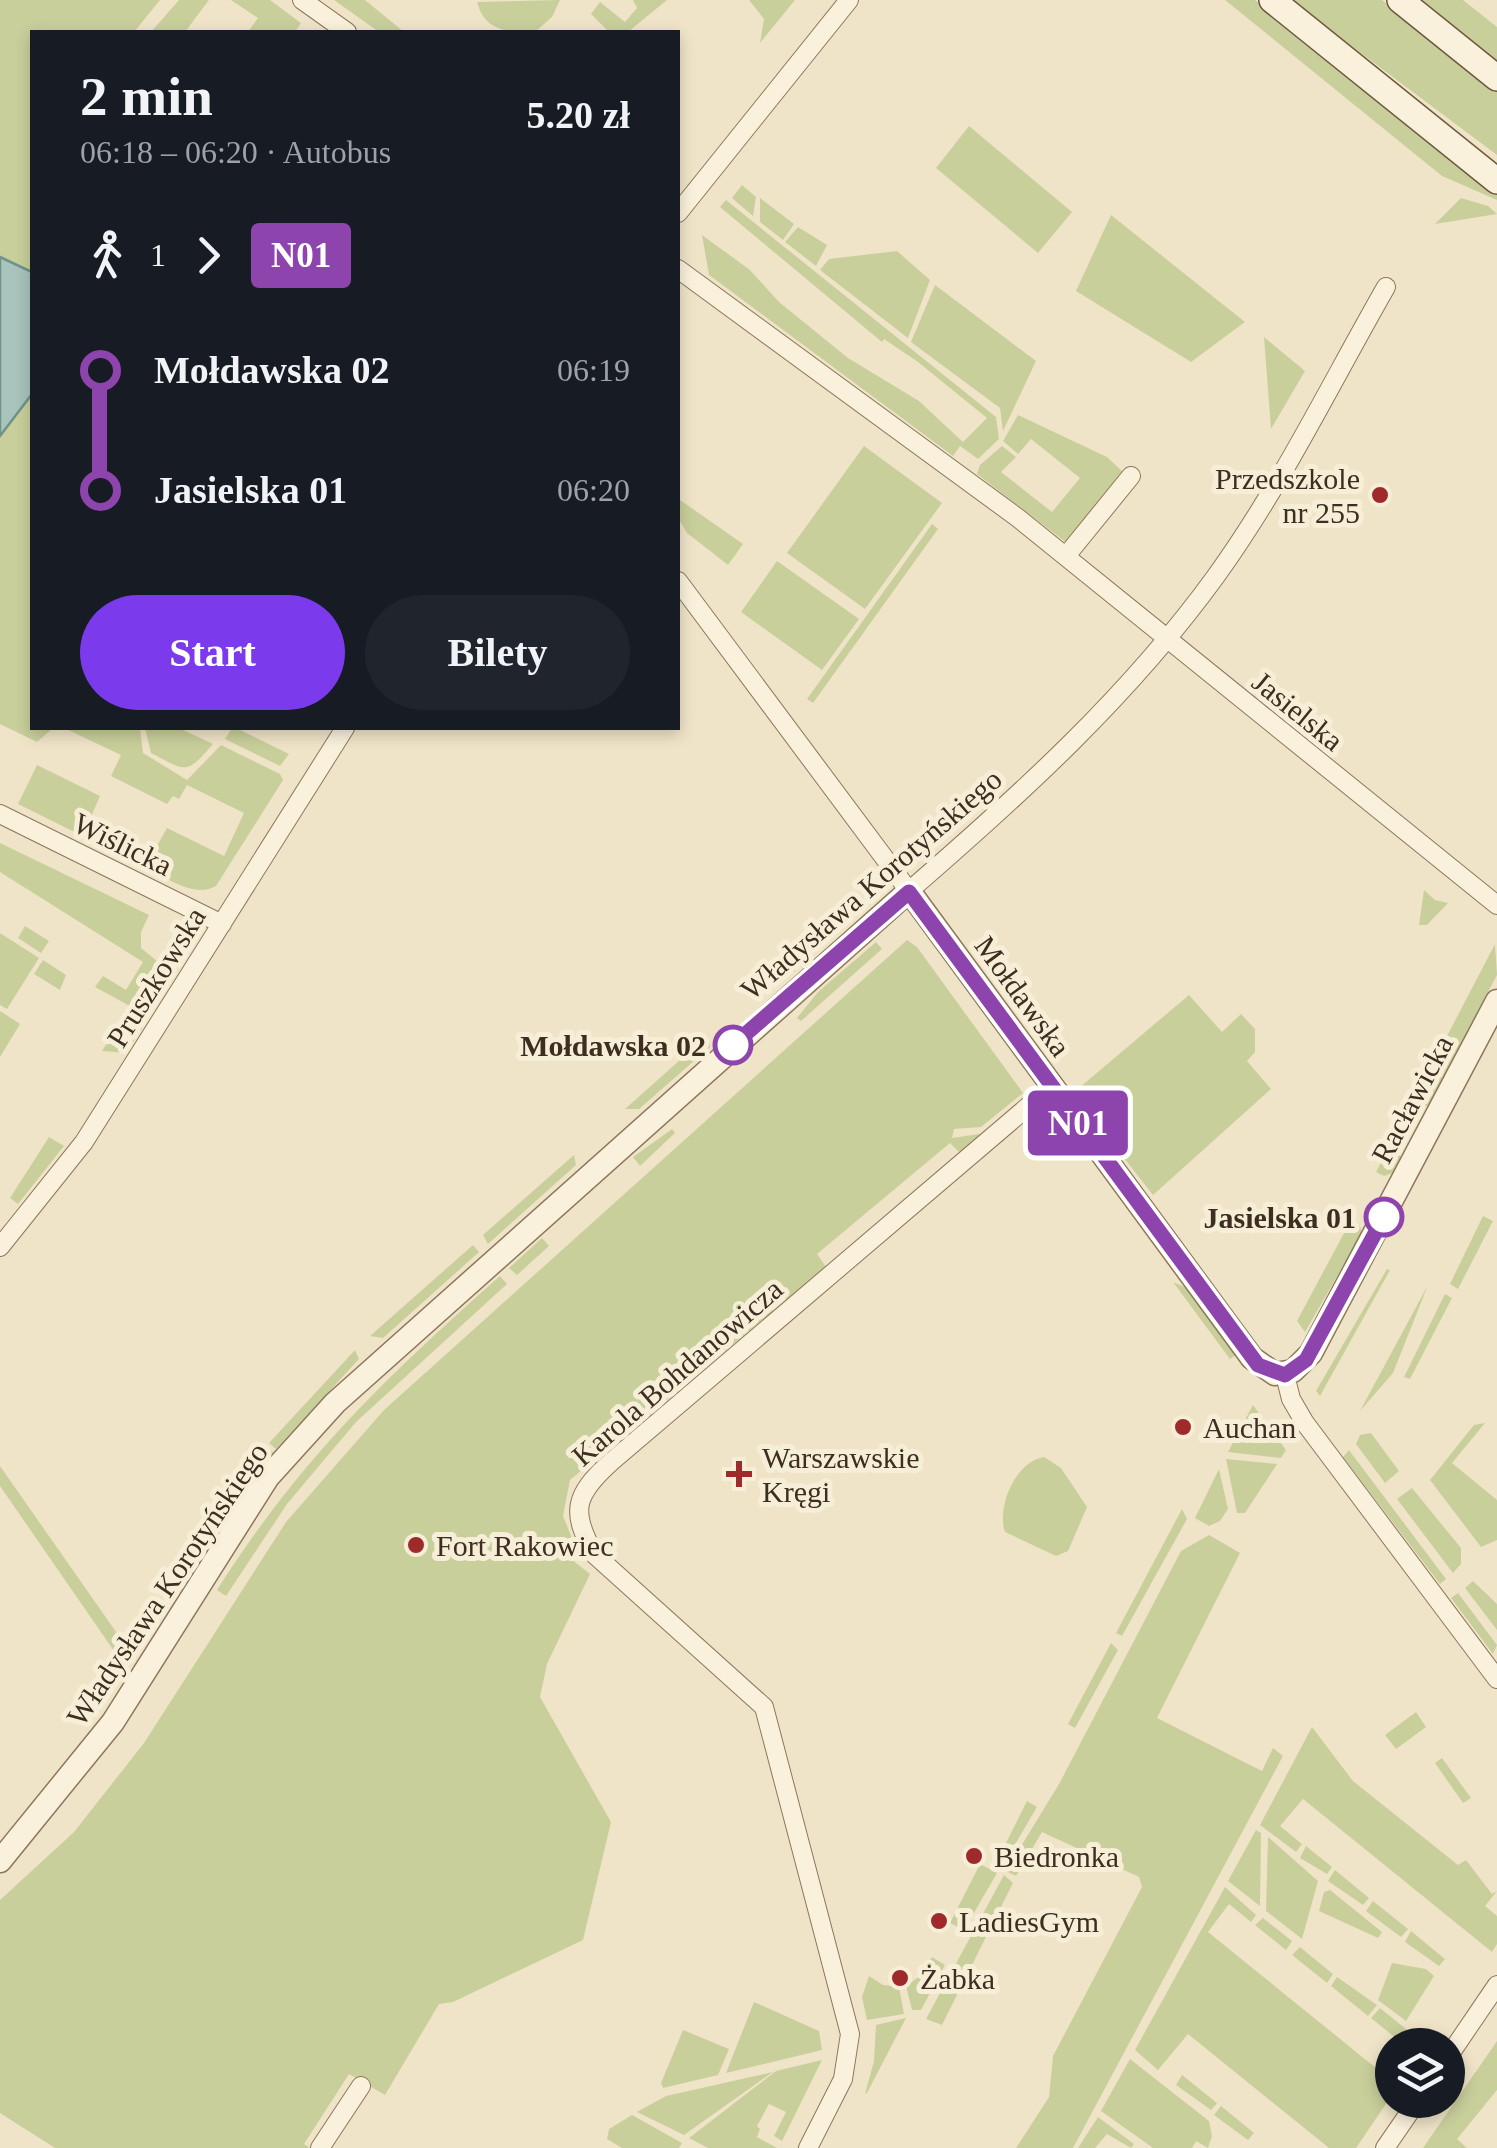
<!DOCTYPE html>
<html lang="pl">
<head>
<meta charset="utf-8">
<style>
  :root { --surface:#171b24; --page:#20242c; --text:#f1f3f6; --muted:#9ea1a6; --accent:#7c3aed }
  body { margin:0; font-family:"Times New Roman",serif; background:var(--page); color:var(--text); height:100vh; display:flex; flex-direction:column; font-size:38px; white-space:nowrap }
  * { box-sizing:border-box; margin:0 }
  p { font-size:32px; color:var(--muted) }
  .icon { flex:none; width:55px; height:55px; fill:none; stroke:currentColor; stroke-width:2; stroke-linecap:round; stroke-linejoin:round }
  .map { position:relative; flex:1; overflow:hidden }
  .details { position:absolute; left:30px; top:30px; width:650px; height:700px; display:flex; flex-direction:column; background:var(--surface); border-radius:0px; box-shadow:0 5px 15px #0003 }
  .details>* { flex:none }
  .badge { padding:0 20px; border-radius:8px; font-size:35px; line-height:65px }
  .controls { position:absolute; left:1375px; top:2028px; display:grid; gap:20px }
  .controls a { display:grid; place-items:center; width:90px; height:90px; border-radius:50%; background:var(--surface); box-shadow:0 5px 15px #0003; font-size:50px }
  .map>.badge { position:absolute; translate:-50% -50%; box-shadow:0 0 0 5px #fff }
  .legs { display:flex; align-items:center; gap:15px; height:110px; padding:0 50px; font-size:32px }
  .legs p { margin-inline-start:auto }
  .head { display:flex; align-items:center; justify-content:space-between; height:170px; padding:0 50px }
  h1 { font-size:55px; font-weight:700; line-height:75px }
  .button { display:flex; gap:20px; margin-top:auto; padding:20px 50px }
  .button a { flex:1; height:115px; border-radius:60px; background:var(--accent); color:#fff; font-size:40px; font-weight:700; line-height:115px; text-align:center }
  .button a+a { background:var(--page); color:var(--text) }
  ul { padding:0 50px; list-style:none }
  li { display:flex; align-items:center; gap:35px; height:120px; font-size:38px }
  li i { display:grid; place-items:center; width:15px; height:100%; margin:0 12px; background:currentColor }
  li i::after { content:''; width:25px; height:25px; margin:-12px; border:8px solid; border-radius:50%; background:var(--surface) }
  li p { margin-inline-start:auto }
  li:first-child i { background:linear-gradient(#0000 50%,currentColor 0) }
  li:last-child i { background:linear-gradient(currentColor 50%,#0000 0) }
  .map>svg:first-child { display:block }
</style>
</head>
<body>
<div class="map">
<svg width="1497" height="2148" viewBox="0 0 1497 2148">
  <rect width="100%" height="100%" fill="#f0e4c8"/>
  <path fill="#c9cf9b" d="M0,0H160L134,32H32V728H53L37,742L0,724Z
    M179,0H209L185,32H151Z
    M231,0H270L301,23L295,32H248L258,18Z
    M334,0H365L404,32H379Z
    M560,0L552,17L535,32C508,32 485,32 477,2Z
    M633,0H667L628,32H609L591,14L600,2L625,22L637,8Z
    M749,0H795L760,43L764,19Z
    M1225,0H1255L1497,195V200L1442,176Z
    M1290,0H1382L1497,92V155Z
    M1419,0H1463L1497,27V63Z
    M969,126L1072,212L1038,253L936,168Z
    M742,185L756,197L753,216L732,198Z
    M760,198L794,224L783,240L760,222Z
    M1461,198L1488,206L1497,214L1435,224Z
    M726,200L996,417L999,439L978,459L960,446L953,456L709,275L702,235L750,270L779,302L848,358L919,401L963,442L987,418L918,362L884,339L882,342L720,207Z
    M1111,215L1245,322L1191,362L1076,291Z
    M798,227L827,245L816,266L785,242Z
    M897,251L930,280L908,338L820,270L829,259Z
    M935,285L1036,361L1003,431L1000,408L911,342Z
    M1264,337L1305,371L1271,429Z
    M1018,415L1107,457L1124,473L1067,543L977,474L980,465L1002,446L1016,457L1001,472L1052,512L1080,478L1031,439L1018,454L1003,441Z
    M864,446L942,503L865,609L787,553Z
    M680,500L743,544L728,565L687,533L678,518Z
    M932,524L938,529L813,703L807,699Z
    M777,561L859,619L822,670L741,612Z
    M64,728H140L143,753L187,780L221,745L280,774L283,780L216,886C194,899 166,877 145,867L167,828L224,856L244,813L187,785L179,799L173,796L167,804L111,776L121,755Z
    M145,728H179L213,744C186,776 186,771 151,753Z
    M232,728H236L289,754L280,766L225,739Z
    M37,765L100,796L90,819L148,847L139,864L18,804Z
    M0,843L149,915L141,932V948L168,970L141,1012L95,987L103,976L126,990L143,962L0,872Z
    M1424,890L1435,900L1448,903L1427,925H1419Z
    M848,909L855,916L816,951L807,949Z
    M25,926L49,941L41,953L18,938Z
    M0,933L39,958L7,1009L0,1005Z
    M907,940L917,947L1023,1093L981,1127L954,1129L952,1138L986,1133L961,1154L950,1143L817,1254L826,1267L786,1301L784,1290L768,1303L773,1311L570,1480L563,1516L578,1553L560,1539L562,1552L590,1574L547,1664L540,1697L611,1822L583,1940L453,2002L439,2004L385,2095L349,2074L304,2144L310,2148H55L0,2113V1900L74,1832L144,1743L286,1522L384,1410Z
    M876,942L882,949L801,1021L797,1018L818,992Z
    M1495,944L1497,975L1429,1105L1421,1108L1412,1103Z
    M43,960L66,975L60,990L34,974Z
    M792,960L796,970L763,993L759,989Z
    M1189,995L1222,1032L1241,1014L1255,1029V1052L1247,1061L1271,1089L1153,1195L1073,1093Z
    M0,1011L20,1024L0,1057Z
    M144,1025L126,1053L102,1051L118,1026Z
    M708,1035L710,1047L639,1109H625Z
    M672,1129L675,1133L640,1166L633,1157Z
    M49,1137L64,1146L18,1204L10,1198Z
    M1391,1144L1401,1157L1393,1173L1384,1176L1376,1172Z
    M574,1155L576,1165L488,1244L483,1235Z
    M1483,1216L1493,1221L1458,1289L1450,1284Z
    M1351,1220L1359,1223L1362,1233L1305,1332L1297,1321Z
    M542,1238L549,1246L517,1275L509,1268Z
    M473,1245L479,1252L383,1338L370,1336Z
    M1387,1269L1390,1270L1320,1396L1316,1391Z
    M500,1276L507,1284L356,1422L287,1504L226,1596L217,1590C301,1458 384,1379 500,1276Z
    M1173,1282L1187,1288L1237,1354L1230,1359Z
    M1428,1285L1393,1373L1360,1411Z
    M1445,1294L1452,1298L1410,1379L1404,1377Z
    M355,1350L359,1359L276,1449L269,1443Z
    M1253,1405L1286,1450L1281,1458L1228,1452Z
    M1485,1423L1452,1463L1497,1500V1540L1481,1547L1430,1480L1474,1425Z
    M1371,1433L1399,1471L1385,1483L1356,1444L1360,1435Z
    M266,1446L273,1452L197,1562L189,1565L186,1563Z
    M1349,1450L1446,1579L1440,1584L1343,1457Z
    M1044,1457L1061,1468L1087,1507L1068,1551L1056,1556L1005,1532C996,1507 1016,1461 1044,1457Z
    M1226,1459L1277,1464L1245,1513H1237Z
    M0,1466L121,1639L114,1651L0,1486Z
    M1219,1469L1228,1509L1220,1521L1209,1526L1195,1518Z
    M1412,1488L1461,1548V1564L1453,1573L1397,1499Z
    M1182,1509L1187,1519L1122,1636L1116,1633Z
    M1209,1535L1240,1553L1157,1718L1262,1771L1273,1748L1283,1756L1073,2148H1016L1049,2097L1053,2056L1142,1887L1139,1877L1042,1832L1016,1876L1006,1871L1059,1784L1181,1551Z
    M1473,1581L1497,1604V1630L1465,1588Z
    M1458,1593L1497,1645L1493,1654L1451,1598Z
    M1111,1643L1118,1650L1075,1728L1068,1724Z
    M1416,1712L1426,1727L1396,1749L1385,1735Z
    M1312,1727L1353,1781L1458,1865L1466,1860L1492,1894L1497,1891L1485,1906L1497,1916V1944L1492,1952L1303,1799L1280,1826L1302,1844L1296,1852L1260,1825Z
    M1442,1758L1471,1798L1463,1803L1435,1763Z
    M1027,1801L1037,1807L1004,1863L998,1859Z
    M1256,1830L1261,1833L1260,1906L1228,1881Z
    M1268,1837L1318,1881L1302,1939L1266,1911Z
    M1306,1846L1332,1867L1327,1874L1300,1858Z
    M980,1864L997,1873L964,1930L950,1923Z
    M1335,1870L1369,1898L1363,1905L1328,1881Z
    M1004,1875L1013,1883L942,2025L926,2019Z
    M1225,1887L1256,1915L1251,1922L1229,1904L1208,1932L1392,2081V2095L1356,2148H1329L1188,2034L1158,2070L1135,2050Z
    M1330,1890L1382,1932L1378,1938L1319,1911L1324,1892Z
    M1373,1901L1408,1929L1401,1937L1366,1911Z
    M1263,1918L1292,1941L1286,1950L1255,1925Z
    M1411,1931L1445,1959L1439,1966L1405,1942Z
    M1300,1947L1333,1974L1327,1983L1292,1955Z
    M932,1957L945,1965L921,2010H912L906,1986L920,1976Z
    M1392,1963L1426,1969L1434,1976L1406,2021L1378,2000Z
    M869,1976L883,1985L899,1987L904,2014L867,2020L862,1997Z
    M1337,1977L1377,2005L1368,2016L1331,1986Z
    M754,2002L819,2031L822,2050L726,2073Z
    M1380,2008L1411,2033L1403,2044L1371,2018Z
    M906,2018L867,2093L865,2094L874,2061L876,2025Z
    M683,2030L729,2049L718,2075L663,2088L661,2083Z
    M1497,2041V2090L1457,2139L1467,2148H1423Z
    M1130,2059L1209,2121L1212,2136L1208,2148L1196,2141L1192,2148H1153L1101,2111Z
    M822,2060L782,2141L774,2136L786,2112L769,2104L757,2126L760,2129L757,2137L777,2148H708L689,2138L776,2071Z
    M773,2072L684,2135L637,2112L666,2096Z
    M1182,2075L1217,2103L1211,2110L1176,2085Z
    M1221,2106L1254,2133L1248,2140L1214,2115Z
    M632,2115L682,2143L679,2148H622L607,2139L609,2129Z
    M1098,2117L1134,2144L1131,2148L1107,2134L1095,2148H1078Z"/>
  <path fill="#a9c4bc" stroke="#6f938a" stroke-width="2.5" d="M0,257L32,272V394L0,436Z"/>
  <g fill="none" stroke-linecap="round" stroke-linejoin="round">
    <defs>
      <path id="minor" d="M302,0L347,32
        M678,213L849,0
        M678,269L1018,518L1497,905
        M1066,556L1131,476
        M678,581L909,891C1021,794 1129,696 1216,576C1281,486 1331,383 1386,287
        M0,814L222,924
        M0,1247L84,1142L345,728
        M1285,1375L1291,1399L1305,1423L1497,1679
        M1448,2057L1497,1985
        M320,2148L361,2086
        M808,2148L843,2079L850,2034L764,1707L595,1555C570,1512 574,1495 611,1462L1052,1086
        M1385,2148L1418,2100"/>
      <path id="tertiary" d="M0,1861L113,1722L268,1477L335,1403L909,891L1252,1358L1275,1374L1293,1371L1311,1353L1497,1001"/>
      <path id="secondary" d="M1272,0L1497,181
        M1400,0L1497,78"/>
    </defs>
    <use href="#minor" stroke="#8d765c" stroke-width="20"/>
    <use href="#tertiary" stroke="#8d765c" stroke-width="25"/>
    <use href="#secondary" stroke="#6f573f" stroke-width="28"/>
    <use href="#minor" stroke="#faf1dc" stroke-width="18"/>
    <use href="#tertiary" stroke="#faf1dc" stroke-width="22"/>
    <use href="#secondary" stroke="#faf1dc" stroke-width="25"/>
  </g>
  <g fill="none" stroke-linecap="round" stroke-linejoin="round">
    <defs>
      <path id="line-1" d="M733,1045L909,892L1258,1365L1285,1375L1306,1360L1384,1217"/>
    </defs>
    <use href="#line-1" stroke="#fff" stroke-width="22"/>
    <use href="#line-1" stroke="#8e44ad" stroke-width="15"/>
  </g>
  <g fill="#9e2a2b" stroke="#f7eed8" stroke-width="4">
    <circle cx="1380" cy="495" r="10"/>
    <circle cx="1183" cy="1427" r="10"/>
    <path d="M734 1459h10v10h10v10h-10v10h-10v-10h-10v-10h10z"/>
    <circle cx="416" cy="1545" r="10"/>
    <circle cx="974" cy="1856" r="10"/>
    <circle cx="939" cy="1921" r="10"/>
    <circle cx="900" cy="1978" r="10"/>
  </g>
  <g fill="#fff" stroke="#8e44ad" stroke-width="5">
    <circle cx="733" cy="1045" r="18"/>
    <circle cx="1384" cy="1217" r="18"/>
  </g>
  <g text-anchor="middle" dominant-baseline="central" stroke-width="10" stroke-linejoin="round" paint-order="stroke">
    <g font-size="30" fill="#3d2e20" stroke="#f7eed8" text-anchor="start">
      <text x="1360" y="478" text-anchor="end">Przedszkole<tspan x="1360" dy="34">nr 255</tspan></text>
      <text x="1203" y="1427">Auchan</text>
      <text x="762" y="1457">Warszawskie<tspan x="762" dy="34">Kręgi</tspan></text>
      <text x="436" y="1545">Fort Rakowiec</text>
      <text x="994" y="1856">Biedronka</text>
      <text x="959" y="1921">LadiesGym</text>
      <text x="920" y="1978">Żabka</text>
    </g>
    <g font-size="30" fill="#3d2e20" stroke="#f7eed8">
      <text transform="translate(1298 711) rotate(39)">Jasielska</text>
      <text transform="translate(123 844) rotate(26)">Wiślicka</text>
      <text transform="translate(871 884) rotate(-41)">Władysława Korotyńskiego</text>
      <text transform="translate(156 977) rotate(-58)">Pruszkowska</text>
      <text transform="translate(1023 996) rotate(54)">Mołdawska</text>
      <text transform="translate(1412 1099) rotate(-62)">Racławicka</text>
      <text transform="translate(677 1372) rotate(-41)">Karola Bohdanowicza</text>
      <text transform="translate(167 1584) rotate(-56)">Władysława Korotyńskiego</text>
    </g>
    <g font-size="30" font-weight="bold" fill="#3d2e20" stroke="#f7eed8" text-anchor="end">
      <text x="706" y="1045">Mołdawska 02</text>
      <text x="1356" y="1217">Jasielska 01</text>
    </g>
  </g>
</svg>
<div class="controls">
<a><svg class="icon" aria-label="layers" viewBox="0 0 24 24"><path d="M12 4l9 5-9 5-9-5zM3 14l9 5 9-5"/></svg></a>
</div>
<b class="badge" style="left:1078px;top:1123px;background:#8e44ad;color:#fff">N01</b>
<section class="details">
<div class="head"><div><h1>2 min</h1><p>06:18 – 06:20 · Autobus</p></div><b>5.20 zł</b></div>
<div class="legs"><svg class="icon" aria-label="walk" viewBox="0 0 24 24"><circle cx="13" cy="4" r="2"/><path d="M13 8l-2 6 4 7M11 14l-3 7M7 12l3-4h3l4 4"/></svg>1<svg class="icon" aria-label="forward" viewBox="0 0 24 24"><path d="M9 5l7 7-7 7"/></svg><b class="badge" style="background:#8e44ad;color:#fff">N01</b></div>
<ul>
<li><i style="color:#8e44ad"></i><b>Mołdawska 02</b><p>06:19</p></li>
<li><i style="color:#8e44ad"></i><b>Jasielska 01</b><p>06:20</p></li>
</ul>
<div class="button"><a>Start</a><a>Bilety</a></div>
</section>
</div>
</body>
</html>
